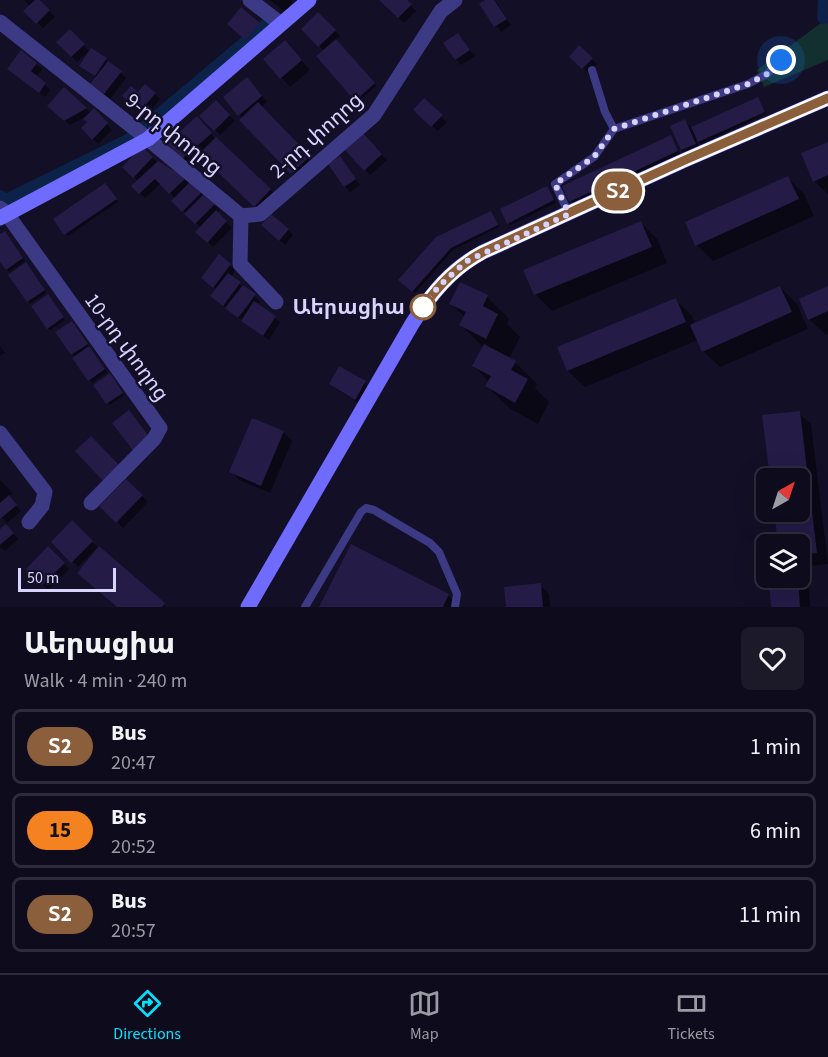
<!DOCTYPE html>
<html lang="en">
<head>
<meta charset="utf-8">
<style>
  :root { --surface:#0e0b1c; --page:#1c1929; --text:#f1f3f6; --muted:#9b9ba3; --line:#2e2b3b; --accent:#00e5ff }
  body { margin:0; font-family:"Source Sans 3","Noto Sans Armenian",sans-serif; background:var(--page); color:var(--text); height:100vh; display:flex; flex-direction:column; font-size:22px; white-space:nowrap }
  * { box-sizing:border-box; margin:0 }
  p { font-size:20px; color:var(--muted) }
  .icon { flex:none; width:33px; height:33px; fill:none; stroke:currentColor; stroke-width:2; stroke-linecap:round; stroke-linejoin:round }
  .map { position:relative; height:607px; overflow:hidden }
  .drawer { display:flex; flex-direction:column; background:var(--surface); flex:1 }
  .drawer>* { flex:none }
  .badge { padding:0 12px; border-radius:20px; font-size:21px; line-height:39px }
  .needle { width:39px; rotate:39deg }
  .fabs { position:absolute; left:756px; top:468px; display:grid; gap:12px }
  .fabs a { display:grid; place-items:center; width:54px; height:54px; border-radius:9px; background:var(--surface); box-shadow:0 6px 24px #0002,0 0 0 2px var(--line); font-size:30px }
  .scale { position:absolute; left:18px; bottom:15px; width:98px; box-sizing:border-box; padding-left:6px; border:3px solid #d9d4ff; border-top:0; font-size:16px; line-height:21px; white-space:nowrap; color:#d9d4ff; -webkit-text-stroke:4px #130f26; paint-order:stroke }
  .you { position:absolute; width:30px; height:30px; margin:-15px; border:4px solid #fff; border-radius:50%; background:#1a73e8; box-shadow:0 0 0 9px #1a73e833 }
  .map>.badge { position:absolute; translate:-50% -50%; box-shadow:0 0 0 3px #fff }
  .round { display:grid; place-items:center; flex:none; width:63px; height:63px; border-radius:9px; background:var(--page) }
  .head { display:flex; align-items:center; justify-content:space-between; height:102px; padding:0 24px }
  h1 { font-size:28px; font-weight:800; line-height:45px }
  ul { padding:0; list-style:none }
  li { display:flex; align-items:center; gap:18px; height:75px; margin:0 12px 9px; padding:0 12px; border:3px solid var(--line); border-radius:9px }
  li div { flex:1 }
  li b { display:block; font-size:22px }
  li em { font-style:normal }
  li .badge { min-width:66px; font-weight:700; text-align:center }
  .tabs { display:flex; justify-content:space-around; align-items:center; height:84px; border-top:2px solid var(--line); background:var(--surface); font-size:16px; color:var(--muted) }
  .tabs a { display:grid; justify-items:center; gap:3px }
  .tabs .selected { color:var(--accent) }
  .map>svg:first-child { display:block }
</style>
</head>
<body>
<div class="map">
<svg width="828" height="607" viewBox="0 0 828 607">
  <rect width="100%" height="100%" fill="#130f26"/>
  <path fill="#12302f" d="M828,18V60L764,87L757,70Z"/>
  <path fill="#0007" d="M24,0H42L40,2L55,17L43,28L25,11L30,6Z
    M270,0H291L293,2L285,12Z
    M381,0H405L416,11L404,23Z
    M488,0H494L497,3L511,25L501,32L481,5Z
    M318,14L340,36L336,40L376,86L358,102L318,56L324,51L303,29Z
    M259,24L264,30L251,44L234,29Z
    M70,31L89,51L77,62L58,42Z
    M458,35L475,56L461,65L456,59Z
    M579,47L597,64L588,73L571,57Z
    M293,51L310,70L290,87L265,59Z
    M21,52L42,69L36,77L50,90L45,97L14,74Z
    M106,60L126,78L110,99L92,84L97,78L87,71Z
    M252,85L267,102L261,107L311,159L295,175L241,120L243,118L239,115Z
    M64,89L91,113L93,110L112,130L98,144L83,128L89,122L84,118L70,125L55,111Z
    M155,94L160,99L146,116L130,102L139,95Z
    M757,98L766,114L701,144L695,138L700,150L688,155L682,150L685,121L691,128Z
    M424,100L447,122L438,131L415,110Z
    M216,102L235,121L220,135L202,116Z
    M203,124L216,139L273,192L258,208L200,153L188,164L182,159Z
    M363,135L387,160L370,175L347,151Z
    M671,137L680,154L573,203L571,201Z
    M828,143V194L814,181Z
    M142,148L158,163L185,179L220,210L217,213L232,228L213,247L198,232L201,228L173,201L176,199L161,183L145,198L133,186L138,181L124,167Z
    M340,158L360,185L350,192L345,186Z
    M788,178L804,194L814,216L713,261L697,245Z
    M107,187L118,202L68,236L55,219Z
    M547,187L556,203L511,225L508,223Z
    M491,213L499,227L453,250L415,293L400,280Z
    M641,223L657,239L667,263L552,311L535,294Z
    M288,230L293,235L285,245L269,231Z
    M7,235L25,261L9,272L0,259V236Z
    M230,265L235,270L231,277L260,301L257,305L280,322L269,340L218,302L217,290L208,283Z
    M28,267L46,293L30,304L10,275Z
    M780,287L797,304L808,329L720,367L703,351L698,340L585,387L568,371L675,299L692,316L695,325Z
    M828,288V334L826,335L809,319Z
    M487,297L509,319L507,324L520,337L509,359L515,362L537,384L535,388L549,402L538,424L509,408L487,386L489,382L474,366L484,348L461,325L465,317L451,304Z
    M50,298L65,320L50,330L48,328Z
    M74,325L107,372L92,383L72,354Z
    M0,346L5,353L0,356Z
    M112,378L124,395L110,405L108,403Z
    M365,382L370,388L361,404L336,389L331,384Z
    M799,413L811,424L828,564L800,567V544H779L775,512H800V478H771L764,417Z
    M253,420L284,433L292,441L270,493L239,480L231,471Z
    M0,480L13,493L8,497L21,511L7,523L0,515Z
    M126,481L148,502L123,528L101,506Z
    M72,522L99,549L166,607H119L99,550L97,548L78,567L53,542Z
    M0,531H11L18,539L5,551L0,547Z
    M352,546L448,595L460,607H321Z
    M48,548L69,569L48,590L28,569Z
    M797,578L809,589L810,607H773L770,580Z
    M540,585L549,594L550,607H507Z"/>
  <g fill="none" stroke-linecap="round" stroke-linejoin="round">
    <path stroke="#0c2248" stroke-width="14" d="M824,17L825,0
      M142,130L268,24
      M0,197L6,201L130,140"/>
  </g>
  <path fill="#241b47" d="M35,0H40L50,10L36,24L23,11Z
    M379,0H407L412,4L398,18Z
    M485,0H494L507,19L494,27L479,4Z
    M241,7L260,23L245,40L227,24Z
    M318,12L336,30L318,47L301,29Z
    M70,29L85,44L71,57L56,42Z
    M458,33L470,50L455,60L443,43Z
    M336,39L375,83L355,101L316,56Z
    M285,40L302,60L280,79L263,59Z
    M579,45L593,58L582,69L569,57Z
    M91,48L107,58L95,76L79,66Z
    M21,50L37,63L31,71L46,83L39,93L7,69Z
    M108,61L122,71L104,94L90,84Z
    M247,77L262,96L238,116L223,97Z
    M145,84L156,93L140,111L122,96L131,86L138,92Z
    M64,87L87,108L64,121L47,106Z
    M758,97L765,112L698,142L691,127Z
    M424,98L443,115L431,127L413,110Z
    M216,100L230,115L214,131L199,116Z
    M258,102L310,156L291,174L239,120Z
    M94,108L108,123L92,140L81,128L87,122L83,119Z
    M197,116L212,133L181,160L167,143Z
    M685,119L696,144L681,150L670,126Z
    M363,133L382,154L364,171L345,150Z
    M671,135L678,151L569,202L562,186Z
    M216,137L271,189L254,207L199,154Z
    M828,142V175L813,182L801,153Z
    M142,146L153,157L133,178L122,167Z
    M340,156L356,179L344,187L328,164Z
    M158,161L186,178L169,194L155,179L139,194L131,186Z
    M788,176L799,199L695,246L685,222Z
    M192,180L203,191L182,212L171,201Z
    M105,183L117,199L64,235L53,219Z
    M547,186L554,200L507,224L500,209Z
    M205,193L216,203L195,224L184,214Z
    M216,210L227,221L207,243L195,232Z
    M491,211L498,225L451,248L412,292L398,280L436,237Z
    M271,214L289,229L279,241L261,225Z
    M641,221L652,247L534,295L523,270Z
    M5,231L23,258L6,270L0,262V234Z
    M219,254L231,264L213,288L201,278Z
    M26,262L45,290L27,302L8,275Z
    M228,273L241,282L223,306L210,296Z
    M460,282L488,295L483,306L498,314L486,339L459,325L466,312L449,304Z
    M243,285L256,294L238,318L225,308Z
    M780,286L792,312L702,352L690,325Z
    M828,286V311L808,320L799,299Z
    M48,294L64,317L47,329L31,306Z
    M676,298L686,322L567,371L557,347Z
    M254,301L276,316L263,336L241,321Z
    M72,321L88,344L71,355L55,332Z
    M484,344L516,361L511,370L528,379L515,403L485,386L491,376L472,366Z
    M89,346L105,369L88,381L72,358Z
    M339,366L366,381L355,400L329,384Z
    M110,373L123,393L106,404L93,385Z
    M129,410L151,439L134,452L112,423Z
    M800,411L817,553L800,555V544H778L774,512H800V478H770L762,415Z
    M252,418L284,431L261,486L229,472Z
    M91,436L119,465L103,481L75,451Z
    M126,479L143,495L116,523L99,506Z
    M9,495L17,505L0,519V503Z
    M72,520L93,541L71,563L51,542Z
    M6,524L14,533L0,545V529Z
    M351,544L449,594L443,607H319Z
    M48,546L65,563L42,585L26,569Z
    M99,546L165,603L162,607H117L77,573Z
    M798,578L800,607H771L769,579Z
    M541,583L543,607H506L504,587Z"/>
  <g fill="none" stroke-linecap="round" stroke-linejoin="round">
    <path stroke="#3d3a85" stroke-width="8" d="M592,70L605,112L614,129
      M569,214L555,184L594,157L614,129L748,84L767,74L781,60
      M305,607L361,512L366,508L374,510L430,543L439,552L457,594L455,607"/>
    <path stroke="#3d3a85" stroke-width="15" d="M250,0L281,24
      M0,22L148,139L241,216L240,264L276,302
      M0,208L7,214L160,428L154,439L91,503
      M241,216L260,214L374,115L441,11L455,0
      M0,433L45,492L42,506L29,522"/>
    <path stroke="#6f6bff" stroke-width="15" d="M0,218L148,139L309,0
      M248,607L412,324C431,294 451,269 483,252L685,160L828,98"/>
  </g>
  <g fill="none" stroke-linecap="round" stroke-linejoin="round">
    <defs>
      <path id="line" d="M423,307C440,284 457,266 483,252L685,160L828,98"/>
    </defs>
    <use href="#line" stroke="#fff" stroke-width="14"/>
    <use href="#line" stroke="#8b5e3c" stroke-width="9"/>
    <path stroke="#d9d4ff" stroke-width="6" stroke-dasharray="0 10.8" d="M423,307L439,286L467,261L569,214L555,184L594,157L614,129L748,84L767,74L781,60"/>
  </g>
  <circle fill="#fff" stroke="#8b5e3c" stroke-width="3" cx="423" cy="307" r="12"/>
  <g text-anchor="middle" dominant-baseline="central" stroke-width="5" stroke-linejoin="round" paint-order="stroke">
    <g font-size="21" fill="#d9d4ff" stroke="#130f26">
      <text transform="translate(174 134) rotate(39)">9-րդ փողոց</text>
      <text transform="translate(316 135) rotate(-42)">2-րդ փողոց</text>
      <text transform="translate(127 347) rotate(54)">10-րդ փողոց</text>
    </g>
    <g font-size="21" font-weight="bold" fill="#d9d4ff" stroke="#130f26" text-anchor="end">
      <text x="405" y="307">Աերացիա</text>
    </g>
  </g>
</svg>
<div class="fabs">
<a><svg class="needle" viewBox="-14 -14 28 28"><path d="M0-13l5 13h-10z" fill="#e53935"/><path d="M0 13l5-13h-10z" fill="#9b9ba3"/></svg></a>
<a><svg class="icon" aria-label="layers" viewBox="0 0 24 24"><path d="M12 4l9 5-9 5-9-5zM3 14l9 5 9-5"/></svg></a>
</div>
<div class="scale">50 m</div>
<div class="you" style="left:781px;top:60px"></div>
<b class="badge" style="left:618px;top:191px;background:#8b5e3c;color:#fff">Տ2</b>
</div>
<section class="drawer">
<div class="head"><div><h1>Աերացիա</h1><p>Walk · 4 min · 240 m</p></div><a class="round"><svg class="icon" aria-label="heart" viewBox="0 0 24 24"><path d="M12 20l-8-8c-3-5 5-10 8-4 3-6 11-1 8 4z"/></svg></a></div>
<ul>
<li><span class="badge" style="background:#8b5e3c;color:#fff">Տ2</span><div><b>Bus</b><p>20:47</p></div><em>1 min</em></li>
<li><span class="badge" style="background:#f58220;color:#111">15</span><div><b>Bus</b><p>20:52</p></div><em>6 min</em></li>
<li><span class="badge" style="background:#8b5e3c;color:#fff">Տ2</span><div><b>Bus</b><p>20:57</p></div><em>11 min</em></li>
</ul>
</section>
<nav class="tabs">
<a class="selected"><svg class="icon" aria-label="directions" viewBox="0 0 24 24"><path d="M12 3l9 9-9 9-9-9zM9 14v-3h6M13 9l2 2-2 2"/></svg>Directions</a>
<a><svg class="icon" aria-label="map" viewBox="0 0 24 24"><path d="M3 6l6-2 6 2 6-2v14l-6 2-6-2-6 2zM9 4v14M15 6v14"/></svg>Map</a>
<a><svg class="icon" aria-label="tickets" viewBox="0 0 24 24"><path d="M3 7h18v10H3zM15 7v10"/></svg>Tickets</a>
</nav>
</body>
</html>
